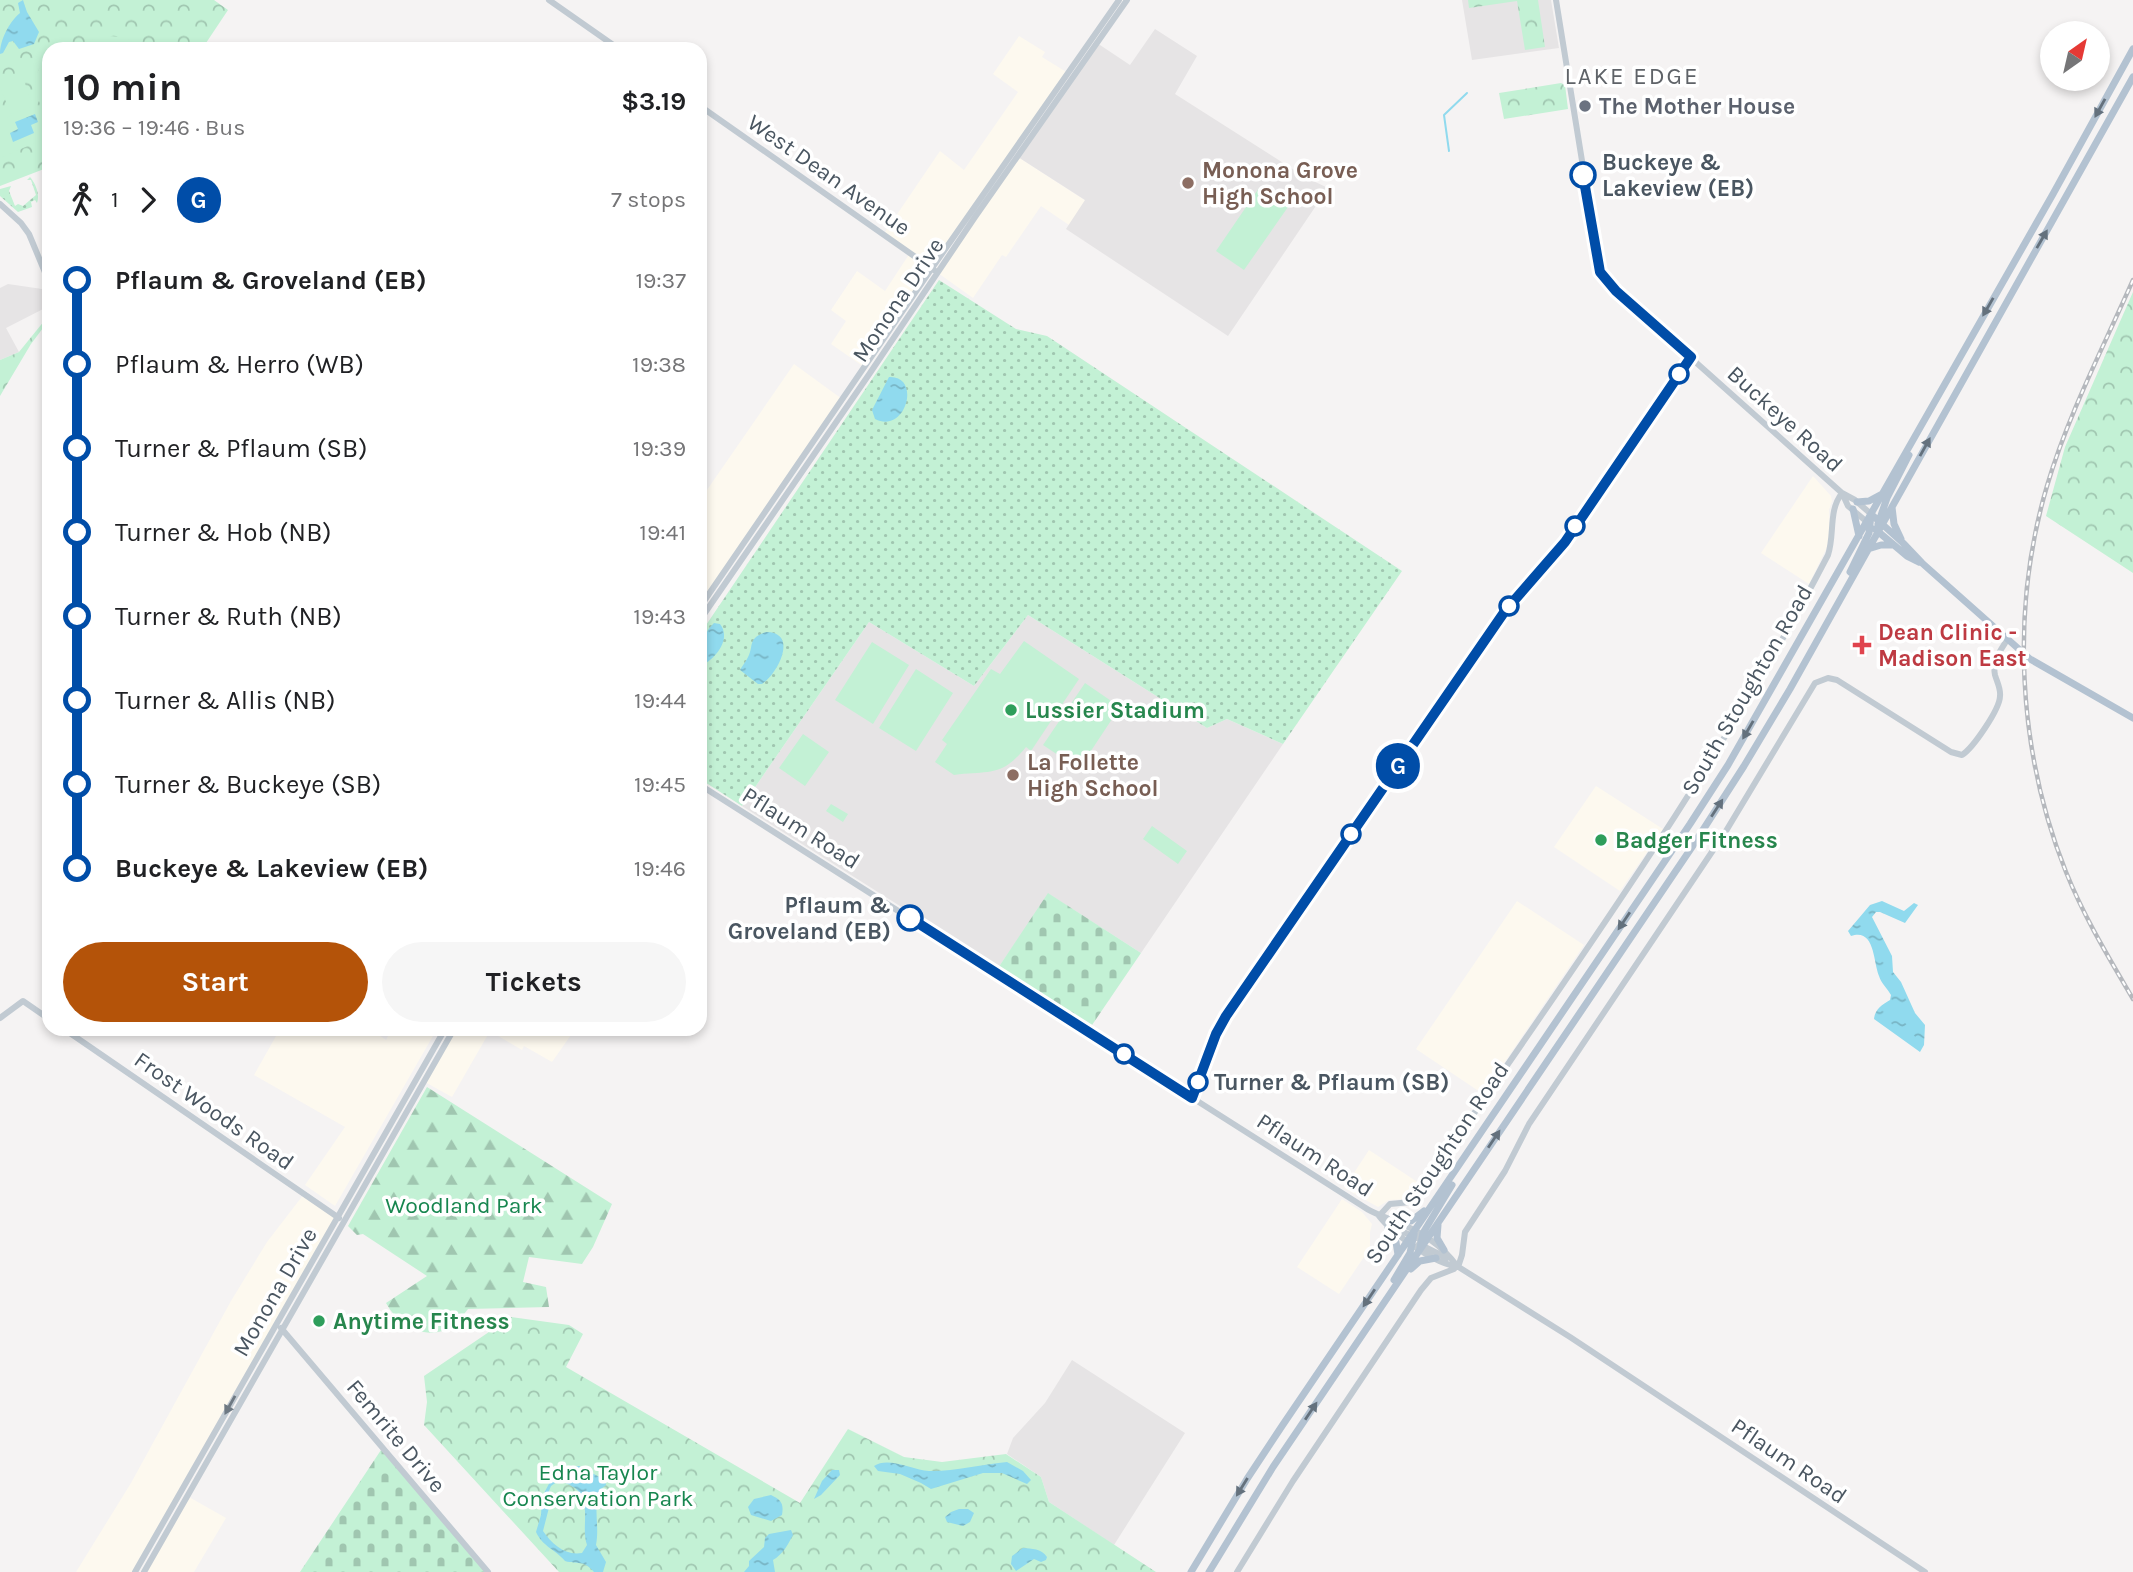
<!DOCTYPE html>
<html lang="en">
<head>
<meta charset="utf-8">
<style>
  :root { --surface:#fff; --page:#f6f6f6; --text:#202124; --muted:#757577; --accent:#b45309 }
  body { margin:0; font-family:Karla,sans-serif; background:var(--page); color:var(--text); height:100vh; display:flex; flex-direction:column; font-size:26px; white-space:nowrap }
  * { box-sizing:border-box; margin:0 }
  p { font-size:23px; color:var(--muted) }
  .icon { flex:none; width:38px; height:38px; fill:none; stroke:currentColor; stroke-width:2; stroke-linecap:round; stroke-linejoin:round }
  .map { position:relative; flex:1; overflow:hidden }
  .drawer { position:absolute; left:42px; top:42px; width:665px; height:994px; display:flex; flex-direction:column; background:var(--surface); border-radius:21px; box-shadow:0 4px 10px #0003 }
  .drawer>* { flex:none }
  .badge { padding:0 14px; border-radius:23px; font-size:24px; line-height:46px }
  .needle { width:46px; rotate:34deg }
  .buttons { position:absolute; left:2040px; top:21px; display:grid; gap:14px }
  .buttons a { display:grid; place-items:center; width:70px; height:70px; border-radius:50%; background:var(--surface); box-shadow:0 4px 10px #0003; font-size:35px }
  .map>.badge { position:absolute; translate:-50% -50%; box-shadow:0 0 0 4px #fff }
  .legs { display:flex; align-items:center; gap:10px; height:77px; padding:0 21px; font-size:23px }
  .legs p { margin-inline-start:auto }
  .summary { display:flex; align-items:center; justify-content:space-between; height:119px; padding:0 21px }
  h1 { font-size:38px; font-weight:700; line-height:52px }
  .cta { display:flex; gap:14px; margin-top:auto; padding:14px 21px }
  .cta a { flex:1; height:80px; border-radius:42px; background:var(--accent); color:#fff; font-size:28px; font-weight:700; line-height:80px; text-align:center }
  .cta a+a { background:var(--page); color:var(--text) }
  ul { padding:0 21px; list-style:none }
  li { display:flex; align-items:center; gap:24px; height:84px; font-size:26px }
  li i { display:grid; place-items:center; width:10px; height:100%; margin:0 9px; background:currentColor }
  li i::after { content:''; width:18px; height:18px; margin:-9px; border:5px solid; border-radius:50%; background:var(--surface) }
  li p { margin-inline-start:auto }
  li:first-child i { background:linear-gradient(#0000 50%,currentColor 0) }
  li:last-child i { background:linear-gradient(currentColor 50%,#0000 0) }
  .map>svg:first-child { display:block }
</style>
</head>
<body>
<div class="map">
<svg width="2133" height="1572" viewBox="0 0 2133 1572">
  <defs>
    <pattern id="grass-dots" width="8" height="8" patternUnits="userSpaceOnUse" patternTransform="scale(1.75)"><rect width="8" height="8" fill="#c3f1d5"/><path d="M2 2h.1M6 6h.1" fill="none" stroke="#a0c6b0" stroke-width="1.8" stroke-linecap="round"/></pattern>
    <pattern id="forest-firs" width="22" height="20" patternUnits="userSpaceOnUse" patternTransform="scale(1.75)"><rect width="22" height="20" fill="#c3f1d5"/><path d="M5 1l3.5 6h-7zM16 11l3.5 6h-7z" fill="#a0c6b0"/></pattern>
    <pattern id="cemetery-stones" width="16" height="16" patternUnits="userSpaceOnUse" patternTransform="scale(1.75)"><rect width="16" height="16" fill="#c3f1d5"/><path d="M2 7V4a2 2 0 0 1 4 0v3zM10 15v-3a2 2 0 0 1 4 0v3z" fill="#a0c6b0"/></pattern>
    <pattern id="park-crowns" width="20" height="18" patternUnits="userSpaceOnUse" patternTransform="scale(1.75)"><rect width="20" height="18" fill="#c3f1d5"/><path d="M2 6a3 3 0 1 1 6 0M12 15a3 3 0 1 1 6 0" fill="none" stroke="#a0c6b0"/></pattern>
    <pattern id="water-ripples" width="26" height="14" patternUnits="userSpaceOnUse" patternTransform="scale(1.75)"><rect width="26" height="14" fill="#90daee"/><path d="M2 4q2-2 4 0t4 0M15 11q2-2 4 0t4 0" fill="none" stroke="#78b4c4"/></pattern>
  </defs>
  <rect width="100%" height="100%" fill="#f5f3f3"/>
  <path fill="#fdf9ef" d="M1019,36L1045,52L1042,57L1068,73L864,367L831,344L846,321L831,310L857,271L885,291L910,253L883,235L940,151L964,170L1018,92L993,74Z
    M1018,157L1086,201L1069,225L1041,206L1006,257L1002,255L973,298L938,273Z
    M794,364L842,399L700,607V500Z
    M1813,476L1831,496L1832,501L1829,510L1830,538L1827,547L1809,584L1761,553Z
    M1596,786L1663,829L1620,891L1554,847Z
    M1517,901L1584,945L1483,1094L1416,1049Z
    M280,1029H370L386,1040L392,1029H437L335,1206L305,1185L345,1127L254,1075Z
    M454,1029H519L529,1035L533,1029H562L571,1035L552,1062L524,1046L522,1050L490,1031L452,1097L423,1081Z
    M1369,1150L1422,1185L1414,1195L1408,1199L1389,1200L1378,1207L1344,1188Z
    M304,1194L338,1218L135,1572H76L131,1483L231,1301L267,1242Z
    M1342,1199L1362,1212L1372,1224L1370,1232V1248L1339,1294L1297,1267Z
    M189,1497L226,1518L194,1572H144Z"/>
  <path fill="#e6e4e5" d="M1462,0H1551L1559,48L1472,60Z
    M1155,29L1197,56L1175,94L1307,178L1328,188L1228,336L1066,229L1085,200L1018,157L1097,43L1130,65Z
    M8,284L49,290V306L6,328L19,352L0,360V288Z
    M1028,615L1207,728L1227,719L1283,744L1141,953L1049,894L998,968L742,806L869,622L974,686Z
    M1072,1360L1185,1433L1114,1545L1049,1502L1041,1477L1007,1454L1013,1438L1045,1403Z"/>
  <path fill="url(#grass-dots)" d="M30,177C36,184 40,195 37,203L35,200L31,202L32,207L18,212L0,196V189L11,186L9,191L15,206L18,204L23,206L36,195L31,180H27Z
    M939,280L1016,329L1047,336L1402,571L1283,744L1227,719L1207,728L1028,615L974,686L869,622L742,806L700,779V634Z"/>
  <path fill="url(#forest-firs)" d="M427,1087L612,1204L593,1247L582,1264L529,1257L523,1282L546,1287L549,1307L468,1309C463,1315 456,1326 448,1329C423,1340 398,1325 386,1303L427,1276L363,1234L357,1235L348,1226Z"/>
  <path fill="url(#cemetery-stones)" d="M1048,893L1141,953L1090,1028L998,968Z
    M381,1450L488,1572H300Z"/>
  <path fill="url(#park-crowns)" d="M0,0H214L228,10L202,49H49V134L44,169L0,186Z
    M1468,0H1538L1545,47L1525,50L1517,1L1469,8Z
    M1561,83L1565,85L1568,109L1504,119L1499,93Z
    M2133,292V573L2046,516L2065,447Z
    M49,315V320L31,344L0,396V360L19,352Z
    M511,1317L569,1325L583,1334L566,1367L800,1503L848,1429L904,1457L942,1462L1006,1454L1041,1477L1049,1502L1156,1572H559L424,1425L427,1402L424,1376Z"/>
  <path fill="#c3f1d5" d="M101,36C117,36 131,37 143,49H89L86,43Z
    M49,56V118L46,119C36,92 26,80 49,56Z
    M21,72L33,106H34L45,131L44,139L0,158V123L6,120L5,118L30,107L11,114L0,87V80Z
    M1259,188L1288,207L1244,270L1216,251Z
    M1024,641L1079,679L1031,751L1026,747C1001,778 990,770 954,775L935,762L947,744L942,740L991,669L1000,674Z
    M872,642L909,665L873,724L835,700Z
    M916,669L953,693L916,751L879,728Z
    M1085,683L1120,707L1079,769L1043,745Z
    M803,734L829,752L805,786L779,768Z
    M831,804L848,814L843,822L826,811Z
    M1152,826L1187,851L1178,864L1143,839Z"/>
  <path fill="url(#water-ripples)" fill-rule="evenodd" d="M23,0L27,12L39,32L34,44L19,49L13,41L9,42L3,53L0,54C0,40 9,22 20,13L18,3Z
    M35,114L38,122L31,125L34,133L13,142L10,133L18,129L15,122Z
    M889,377C922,375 906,435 875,419L872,410Z
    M714,623L720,624C732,639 715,660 700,666C700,648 701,636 714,623Z
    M766,632C799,632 778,674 762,684H758L740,670C742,666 745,663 747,659C755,646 746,639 766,632Z
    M1882,901L1904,911L1914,903L1918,905L1905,923L1880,912H1876L1872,917L1892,956L1893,972L1901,982L1915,1013L1925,1025L1924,1045L1920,1052L1874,1019C1875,1009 1882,1005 1890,1000L1891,995C1887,988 1881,983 1879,976C1873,961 1875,928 1851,936L1848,931L1870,905Z
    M1007,1462L1023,1471L1031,1480L1027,1484L1002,1473H983L931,1489L921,1483L900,1474L878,1471L874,1466C888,1456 913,1470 929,1471C950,1472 984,1464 1007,1462Z
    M572,1466H579L605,1480L606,1485L601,1489C592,1510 600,1523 596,1545L606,1562L603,1572H594C583,1559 578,1565 565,1561C555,1549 543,1547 536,1532L541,1515L542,1497L552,1478L558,1470ZM558,1481C599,1490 579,1522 587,1545L582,1553C565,1556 552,1544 543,1531L552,1496L549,1491L551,1486Z
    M832,1470H839L840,1475L821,1495L814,1499L822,1481Z
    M771,1495C781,1500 784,1503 782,1515L771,1521L751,1515L748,1507L754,1499Z
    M959,1509H968L974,1513L970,1522L963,1526L947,1522L945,1517L951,1512Z
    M791,1530L793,1535C787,1546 783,1554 773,1560L775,1572H744L749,1566V1561L764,1547L765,1538L769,1534Z
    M1023,1548C1032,1549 1041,1548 1047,1557L1046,1560L1041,1562L1034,1559L1016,1571L1011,1564L1012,1556Z"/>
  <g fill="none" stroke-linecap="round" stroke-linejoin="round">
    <path stroke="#90daee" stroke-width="2" d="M1449,151L1444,115L1467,93"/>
    <path stroke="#c1cad2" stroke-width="6" d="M549,0L619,49
      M1556,0L1600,272L1616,291L1842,493L1855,500L1871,514
      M700,106L934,270
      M0,204L21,223L29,234L49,282
      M1843,495L1848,506L1867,522
      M700,607L932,268L1119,0
      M700,620L870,373L975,217L1127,0
      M700,785L1364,1207C1374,1214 1384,1216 1394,1221C1418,1230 1442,1245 1457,1266L1570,1337L1925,1572
      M0,1018L23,1001L49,1019
      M64,1029L339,1218
      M1379,1216L1390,1204L1411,1202L1421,1191C1562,983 1712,779 1828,555C1835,534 1828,511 1842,493
      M1379,1216C1392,1233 1436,1265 1457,1266
      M1390,1226L1417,1238L1426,1240
      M1419,1244L1447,1258
      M281,1328L488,1572
      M135,1572L445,1029
      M144,1572L454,1029
      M1237,1572L1293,1481L1421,1290L1431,1278L1454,1269L1459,1264L1462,1255L1465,1232L1505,1171L1529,1124L1726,831L1815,683L1828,678L1837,680L1951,752L1962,755C1973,748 2000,709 2000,696C2001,689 1997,682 1995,675C1992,661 2000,651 2007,640"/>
    <path stroke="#b3c2d1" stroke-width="7" d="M1857,502L1869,501L1882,494
      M1892,507L1894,524L1901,539
      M1853,509L1859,536
      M1871,514L1903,543L1922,563L2030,659L2133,718
      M1878,524L1887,498L1909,455
      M1875,529L1907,556L1919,562
      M1868,549L1881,545H1892
      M1850,572L1869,533L1871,515
      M1398,1222L1411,1221L1424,1211
      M1438,1225L1437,1238L1444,1250
      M1388,1228L1396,1242L1398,1255
      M1420,1248L1423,1233L1452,1185
      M1411,1269L1420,1261L1436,1258
      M1394,1280L1410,1253L1414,1234
      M1191,1572L1247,1479L1282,1426L1690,824L1728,765L2053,194L2133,49
      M1209,1572L1273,1467L1692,847L1744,766L1790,689L2133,77"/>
    <defs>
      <path id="rail" d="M2133,280C2103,348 2068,415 2047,486C2010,611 2018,752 2066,872C2084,917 2109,958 2133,999"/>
    </defs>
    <use href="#rail" stroke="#b5b8bd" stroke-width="4.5"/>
    <use href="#rail" stroke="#fff" stroke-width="2" stroke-dasharray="5" stroke-linecap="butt"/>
  </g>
  <defs><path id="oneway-solid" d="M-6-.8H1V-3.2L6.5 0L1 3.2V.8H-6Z" transform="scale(1.75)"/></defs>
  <g fill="#64717d">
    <use href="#oneway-solid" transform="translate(2100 108) rotate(119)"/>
    <use href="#oneway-solid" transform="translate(2042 239) rotate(-60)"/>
    <use href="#oneway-solid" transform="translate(1988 307) rotate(120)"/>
    <use href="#oneway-solid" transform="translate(1925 447) rotate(-61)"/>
    <use href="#oneway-solid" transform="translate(1748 730) rotate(120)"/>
    <use href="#oneway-solid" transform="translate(1717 808) rotate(-57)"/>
    <use href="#oneway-solid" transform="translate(1624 921) rotate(124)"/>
    <use href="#oneway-solid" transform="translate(1494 1139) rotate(-56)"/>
    <use href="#oneway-solid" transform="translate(1369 1298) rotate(124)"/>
    <use href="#oneway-solid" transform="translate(1311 1411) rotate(-56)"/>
    <use href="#oneway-solid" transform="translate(1242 1487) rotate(122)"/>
  </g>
  <use fill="#6e7983" href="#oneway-solid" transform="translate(230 1405) rotate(119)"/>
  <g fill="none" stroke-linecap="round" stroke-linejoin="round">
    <defs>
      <path id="line-1" d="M910,918L1192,1098L1216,1034L1226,1016L1505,611L1565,542L1691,357L1616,291L1600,272L1583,175"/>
    </defs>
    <use href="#line-1" stroke="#fff" stroke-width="16"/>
    <use href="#line-1" stroke="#004da8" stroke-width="10"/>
  </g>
  <circle fill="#6b7280" stroke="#fff" stroke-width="2.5" cx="1585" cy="106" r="7"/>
  <g fill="#fff" stroke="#004da8" stroke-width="3.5">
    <circle cx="1583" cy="175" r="12"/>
    <circle cx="1679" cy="374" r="9"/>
    <circle cx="1575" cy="526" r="9"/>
    <circle cx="1509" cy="606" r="9"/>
    <circle cx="1351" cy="834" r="9"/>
    <circle cx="910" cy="918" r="12"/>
    <circle cx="1124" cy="1054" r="9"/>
    <circle cx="1198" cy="1082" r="9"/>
  </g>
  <g fill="#8d6e63" stroke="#fff" stroke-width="2.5">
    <circle cx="1188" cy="183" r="7"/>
    <circle cx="1013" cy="775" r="7"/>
  </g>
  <path fill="#e0444e" stroke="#fff" stroke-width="2.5" d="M1858.5 634.5h7v7h7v7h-7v7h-7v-7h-7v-7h7z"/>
  <g fill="#2e9e5b" stroke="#fff" stroke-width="2.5">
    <circle cx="1011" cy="710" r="7"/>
    <circle cx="1601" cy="840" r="7"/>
    <circle cx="319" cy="1321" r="7"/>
  </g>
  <g text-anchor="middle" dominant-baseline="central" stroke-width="7" stroke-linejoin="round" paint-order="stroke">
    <g font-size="23" font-weight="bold" fill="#5b616d" stroke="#fff" text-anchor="start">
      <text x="1599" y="106">The Mother House</text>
    </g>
    <g font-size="23" font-weight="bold" fill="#4a5661" stroke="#fff" text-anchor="start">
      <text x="1602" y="162">Buckeye &amp;<tspan x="1602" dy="26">Lakeview (EB)</tspan></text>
      <text x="891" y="905" text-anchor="end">Pflaum &amp;<tspan x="891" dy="26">Groveland (EB)</tspan></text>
      <text x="1214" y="1082">Turner &amp; Pflaum (SB)</text>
    </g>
    <g font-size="23" font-weight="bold" fill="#785e54" stroke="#fff" text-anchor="start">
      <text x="1202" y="170">Monona Grove<tspan x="1202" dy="26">High School</tspan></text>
      <text x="1027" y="762">La Follette<tspan x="1027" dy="26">High School</tspan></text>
    </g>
    <g font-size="23" fill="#4a5661" stroke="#fff">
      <text transform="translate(829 175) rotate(35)">West Dean Avenue</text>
      <text transform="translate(898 300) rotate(-56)">Monona Drive</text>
      <text transform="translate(1785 419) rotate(42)">Buckeye Road</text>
      <text transform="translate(1747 690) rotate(-60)">South Stoughton Road</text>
      <text transform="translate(801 828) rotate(32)">Pflaum Road</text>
      <text transform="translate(214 1111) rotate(35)">Frost Woods Road</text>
      <text transform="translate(1315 1155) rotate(33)">Pflaum Road</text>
      <text transform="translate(1437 1163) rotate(-56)">South Stoughton Road</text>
      <text transform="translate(275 1292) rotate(-60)">Monona Drive</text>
      <text transform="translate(396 1436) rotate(50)">Femrite Drive</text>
      <text transform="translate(1789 1461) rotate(34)">Pflaum Road</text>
    </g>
    <g font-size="23" font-weight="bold" fill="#be3a42" stroke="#fff" text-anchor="start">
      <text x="1878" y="632">Dean Clinic -<tspan x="1878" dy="26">Madison East</tspan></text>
    </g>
    <g font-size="23" font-weight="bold" fill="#27864d" stroke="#fff" text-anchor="start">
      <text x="1025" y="710">Lussier Stadium</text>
      <text x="1615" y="840">Badger Fitness</text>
      <text x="333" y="1321">Anytime Fitness</text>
    </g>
    <g font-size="23" fill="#17864f" stroke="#fff">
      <text x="464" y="1205">Woodland Park</text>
      <text x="598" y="1472">Edna Taylor<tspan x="598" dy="26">Conservation Park</tspan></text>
    </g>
    <g font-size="24" letter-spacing="2" fill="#5f6368" stroke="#fff">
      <text x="1632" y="76">LAKE EDGE</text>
    </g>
  </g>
</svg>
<div class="buttons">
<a><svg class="needle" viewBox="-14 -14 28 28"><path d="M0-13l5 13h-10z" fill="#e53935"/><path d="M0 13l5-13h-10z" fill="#757577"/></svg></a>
</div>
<b class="badge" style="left:1398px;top:766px;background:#004da8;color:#fff">G</b>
<section class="drawer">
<div class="summary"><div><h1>10 min</h1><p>19:36 – 19:46 · Bus</p></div><b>$3.19</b></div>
<div class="legs"><svg class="icon" aria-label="walk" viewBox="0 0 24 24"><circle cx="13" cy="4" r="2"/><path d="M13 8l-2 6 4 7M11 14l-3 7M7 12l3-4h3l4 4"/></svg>1<svg class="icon" aria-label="forward" viewBox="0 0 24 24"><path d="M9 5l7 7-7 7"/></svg><b class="badge" style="background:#004da8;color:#fff">G</b><p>7 stops</p></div>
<ul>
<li><i style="color:#004da8"></i><b>Pflaum &amp; Groveland (EB)</b><p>19:37</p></li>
<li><i style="color:#004da8"></i><span>Pflaum &amp; Herro (WB)</span><p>19:38</p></li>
<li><i style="color:#004da8"></i><span>Turner &amp; Pflaum (SB)</span><p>19:39</p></li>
<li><i style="color:#004da8"></i><span>Turner &amp; Hob (NB)</span><p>19:41</p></li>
<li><i style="color:#004da8"></i><span>Turner &amp; Ruth (NB)</span><p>19:43</p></li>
<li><i style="color:#004da8"></i><span>Turner &amp; Allis (NB)</span><p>19:44</p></li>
<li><i style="color:#004da8"></i><span>Turner &amp; Buckeye (SB)</span><p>19:45</p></li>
<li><i style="color:#004da8"></i><b>Buckeye &amp; Lakeview (EB)</b><p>19:46</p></li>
</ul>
<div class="cta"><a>Start</a><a>Tickets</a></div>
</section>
</div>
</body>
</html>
